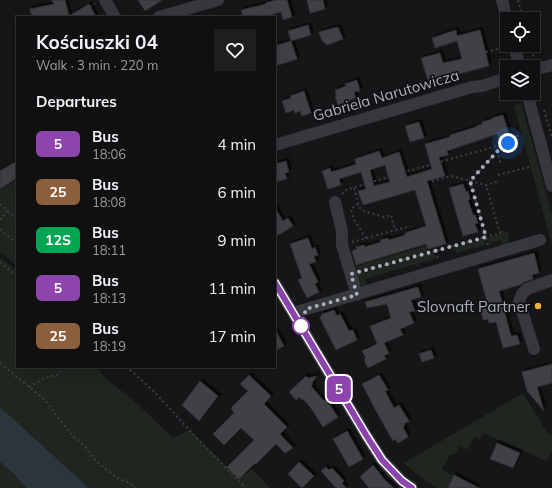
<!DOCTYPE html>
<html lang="en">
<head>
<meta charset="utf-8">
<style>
  :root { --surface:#101012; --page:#1e1e20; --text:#f1f3f6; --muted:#9c9d9f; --line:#303032 }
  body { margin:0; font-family:Mulish,sans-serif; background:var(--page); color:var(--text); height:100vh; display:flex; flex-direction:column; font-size:15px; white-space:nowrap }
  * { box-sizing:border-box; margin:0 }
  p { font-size:13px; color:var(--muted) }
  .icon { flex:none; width:22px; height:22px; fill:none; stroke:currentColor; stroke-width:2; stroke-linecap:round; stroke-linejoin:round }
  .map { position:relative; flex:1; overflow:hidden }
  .details { position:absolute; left:16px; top:16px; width:260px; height:352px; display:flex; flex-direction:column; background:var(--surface); border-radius:0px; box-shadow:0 4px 16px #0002,0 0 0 1px var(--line) }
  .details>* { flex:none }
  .badge { padding:0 8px; border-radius:6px; font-size:14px; line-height:26px }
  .fabs { position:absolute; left:500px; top:12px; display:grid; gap:8px }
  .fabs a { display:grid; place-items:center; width:40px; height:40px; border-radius:0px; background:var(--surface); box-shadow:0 4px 16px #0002,0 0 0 1px var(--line); font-size:20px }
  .you { position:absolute; width:20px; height:20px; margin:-10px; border:3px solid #fff; border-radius:50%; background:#1a73e8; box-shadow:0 0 0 6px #1a73e833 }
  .map>.badge { position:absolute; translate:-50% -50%; box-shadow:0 0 0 2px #fff }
  h2 { padding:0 20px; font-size:15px; line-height:36px }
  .round { display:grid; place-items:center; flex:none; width:42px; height:42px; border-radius:0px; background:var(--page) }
  .summary { display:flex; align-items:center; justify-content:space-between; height:68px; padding:0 20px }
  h1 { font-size:19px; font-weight:700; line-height:30px }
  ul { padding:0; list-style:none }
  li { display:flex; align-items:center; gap:12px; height:48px; padding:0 20px }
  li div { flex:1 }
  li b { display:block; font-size:15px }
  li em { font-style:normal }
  li .badge { min-width:44px; font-weight:700; text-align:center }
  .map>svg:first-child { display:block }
</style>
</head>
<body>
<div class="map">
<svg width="552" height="488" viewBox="0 0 552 488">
  <defs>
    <filter id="shadow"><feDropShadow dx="2.5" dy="-2.5" stdDeviation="0" flood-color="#0009"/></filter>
  </defs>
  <rect width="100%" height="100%" fill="#161618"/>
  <path fill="#1e261f" d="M521,103L552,214V245L514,106L516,105Z
    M17,180V266L0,252V190Z
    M500,230L507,232C511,237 509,243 503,247L501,240L490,243L488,237L501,234Z
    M484,239L486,245L456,253L454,247Z
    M426,246L427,250L429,249V251L354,273L353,267Z
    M430,253L431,254L434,253L436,259L419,263V266H417L416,264L365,279L367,286L364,287L359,283L355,275Z
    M0,257L17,271V367H97L105,378L132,399L173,438L190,430L239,479L252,469L270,488H89L9,415L0,408Z
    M523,393L548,434L550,433L552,436V451L546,461L483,433L480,439L476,437L472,440L468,450L460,446L457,452H456L454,455L450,454L442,470L451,475V474L454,475L448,488H437L415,473L404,463Z
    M0,462L13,473L26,488H0Z"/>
  <path fill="#2c353c" d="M0,408L9,415L89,488H26L13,473L0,462Z"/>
  <path fill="#404145" stroke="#303034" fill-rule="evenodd" filter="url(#shadow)" d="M52,0H65L69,16L89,4L96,17H32L30,9L54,4Z
    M138,0H162L145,11Z
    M276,0H287L292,17L283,20L281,12L262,17H243L241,10L266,4L265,3Z
    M307,0H323L325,9L310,13Z
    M308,25L311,35L291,41L288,31Z
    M338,27L343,39L327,45L322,41L319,32Z
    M456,30L457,36L480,30L489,66L447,77V79L429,84L421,58L440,53L443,63L462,59L457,41L435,48L432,38Z
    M291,41L297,59L275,66V46Z
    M357,80L360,91L354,92L356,98L338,105L335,96H336L335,90L346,86L345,84Z
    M304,91L311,113L302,116L300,111L295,113L294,110L286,113L282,101L291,98L290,96Z
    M503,115L510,137L499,140L497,134L447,151L448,155L439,157L445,176L427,181L446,244L428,249L426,244L356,265L352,251L357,249L356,247L364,245L365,247L381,242L380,240L388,238L389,240L405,235V233L426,226L415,190L363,205L358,191L366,189L361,172L339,179L341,185L328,189L322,171L330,168L331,172L351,166L356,164L355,159L379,151L382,158L399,152L407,177L432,169L425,144L450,137V135L476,127V126L482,124V122L492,119V118ZM385,165L390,182L374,186L370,170Z
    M419,122L424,138L410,142L405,126Z
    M17,161V178L0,189V171Z
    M286,161L289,172L285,173L287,179L275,182V164Z
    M463,184L466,192L468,191L470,199L468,200L473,215H475L478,223L475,224L478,232L463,236L449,188Z
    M275,208L283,221L288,218L293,226L279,235L278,234L275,236Z
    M308,238L312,249L315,247L318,255L314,256L316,262L309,264L318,282L315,284L319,292L307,298L298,280L302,278L290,244Z
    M534,253L539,273L532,275L533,279L524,282L520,285L499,291L511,336L517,335L520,344L503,348L496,322L489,323L488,319L483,320L480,307L488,305L478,269Z
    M418,287L421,297L411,300L415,311L409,312L414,323L400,329L403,335L384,343L389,353L384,356L386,359L368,368L364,360L366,358L362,351L377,344L370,326L391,318L387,304L367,308L365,302Z
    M334,310L337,316L340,314L349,331L353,330L357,340L336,350L320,318L322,314Z
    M275,329L284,346L275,351Z
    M431,350L434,358L422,362L419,354Z
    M552,364V383L537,387L544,411L527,391L522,372Z
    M249,375L271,396L264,404L287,427L280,434L293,448L285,453L276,444L256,464L255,463L239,479L227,467L254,440L241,428L224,445L213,434L234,413L231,408L248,391L240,384Z
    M379,375L388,390L385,391L394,408L399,405L409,421L404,424L405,425L403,427L408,437L398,443L395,439L393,441L376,411L362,384Z
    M306,376L308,378L317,376L312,383L313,384L311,386L324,401L325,400L329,405H330L338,417L323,427L311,408L303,399L302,400L300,397L296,400L289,392Z
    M200,381L218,396L199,421L182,405Z
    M347,431L363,459L349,467L333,439Z
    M497,443L520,453L513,468L490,459Z
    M299,462L314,476L302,488L288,474Z
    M373,465L385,480L394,488H369L360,477Z
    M326,467L329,470L332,468L344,481L342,483L346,488H336L321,471Z
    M454,475L479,488H448Z"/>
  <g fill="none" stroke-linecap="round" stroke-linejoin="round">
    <path stroke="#3d3f44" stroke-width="2" stroke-dasharray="2 3" stroke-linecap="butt" d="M518,0L523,19
      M90,7L95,4
      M530,45L533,55L536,58
      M486,52L502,48
      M539,92V82L541,79
      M510,100L518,98
      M544,110L552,137
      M497,151L501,165
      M498,175L529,167
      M432,181L451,176L486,185L500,181
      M354,188L359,207L364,211L384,217L391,215L395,230
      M342,194L346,190L397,174L508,143L520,134
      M0,204L17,219
      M358,204L351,209L354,220L366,238
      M0,220L7,211
      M0,229L17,244
      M352,242L410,226
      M488,245L470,181L503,145
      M436,251L438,259
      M0,262L17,276
      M360,272L500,233L486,185
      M0,363L44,399L72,435L84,446L96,461L117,478L130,483L135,488
      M126,367C151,386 171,410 192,433C209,451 227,470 246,488
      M29,387L45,378L60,374L61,367"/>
    <path stroke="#37383d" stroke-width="12" d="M105,0L115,17
      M502,0L507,19
      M159,17L218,0
      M514,45L520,67
      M533,70L552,65
      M527,93L552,186
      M275,145L472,87L482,86L507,78
      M335,202L342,231V245L357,295
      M275,283L366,435L382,460L402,481L412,488
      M293,313L540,240
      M534,349L519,301L522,294L527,289L552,280"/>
  </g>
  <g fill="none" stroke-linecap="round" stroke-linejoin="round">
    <defs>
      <path id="line" d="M275,283L366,435L382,460L402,481L412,488"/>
    </defs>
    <use href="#line" stroke="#fff" stroke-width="9"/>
    <use href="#line" stroke="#8e44ad" stroke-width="6"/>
    <path stroke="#a8adb8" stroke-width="4" stroke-dasharray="0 7.2" d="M301,326L306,309L357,295L351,274L486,237L470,181L504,144L508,143"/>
  </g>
  <circle fill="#f2b134" stroke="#111113" stroke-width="1.5" cx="538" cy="306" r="4"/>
  <circle fill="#fff" stroke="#8e44ad" stroke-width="2" cx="301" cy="326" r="8"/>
  <g text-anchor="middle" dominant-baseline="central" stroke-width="3.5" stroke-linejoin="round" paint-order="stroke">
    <g font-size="15" fill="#a8adb8" stroke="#111113">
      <text transform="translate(386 95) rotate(-16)">Gabriela Narutowicza</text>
    </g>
    <g font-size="15" fill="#a8adb8" stroke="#111113" text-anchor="end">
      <text x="530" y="306">Slovnaft Partner</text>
    </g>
  </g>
</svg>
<div class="fabs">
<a><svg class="icon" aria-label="locate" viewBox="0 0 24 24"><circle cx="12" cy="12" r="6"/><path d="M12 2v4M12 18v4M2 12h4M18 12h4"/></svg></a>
<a><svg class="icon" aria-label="layers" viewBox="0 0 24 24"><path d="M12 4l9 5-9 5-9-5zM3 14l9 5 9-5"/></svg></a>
</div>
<div class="you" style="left:508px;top:143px"></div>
<b class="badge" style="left:339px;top:389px;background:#8e44ad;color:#fff">5</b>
<section class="details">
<div class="summary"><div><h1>Kościuszki 04</h1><p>Walk · 3 min · 220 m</p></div><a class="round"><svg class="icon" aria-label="heart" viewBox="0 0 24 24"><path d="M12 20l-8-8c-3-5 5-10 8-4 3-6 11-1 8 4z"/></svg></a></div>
<h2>Departures</h2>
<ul>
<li><span class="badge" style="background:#8e44ad;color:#fff">5</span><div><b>Bus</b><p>18:06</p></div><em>4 min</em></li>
<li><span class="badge" style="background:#8b5e3c;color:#fff">25</span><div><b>Bus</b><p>18:08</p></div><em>6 min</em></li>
<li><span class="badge" style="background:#00a651;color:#fff">12S</span><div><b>Bus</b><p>18:11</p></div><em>9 min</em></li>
<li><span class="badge" style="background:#8e44ad;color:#fff">5</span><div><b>Bus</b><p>18:13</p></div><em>11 min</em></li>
<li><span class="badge" style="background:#8b5e3c;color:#fff">25</span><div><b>Bus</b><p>18:19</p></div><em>17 min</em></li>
</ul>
</section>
</div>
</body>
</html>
